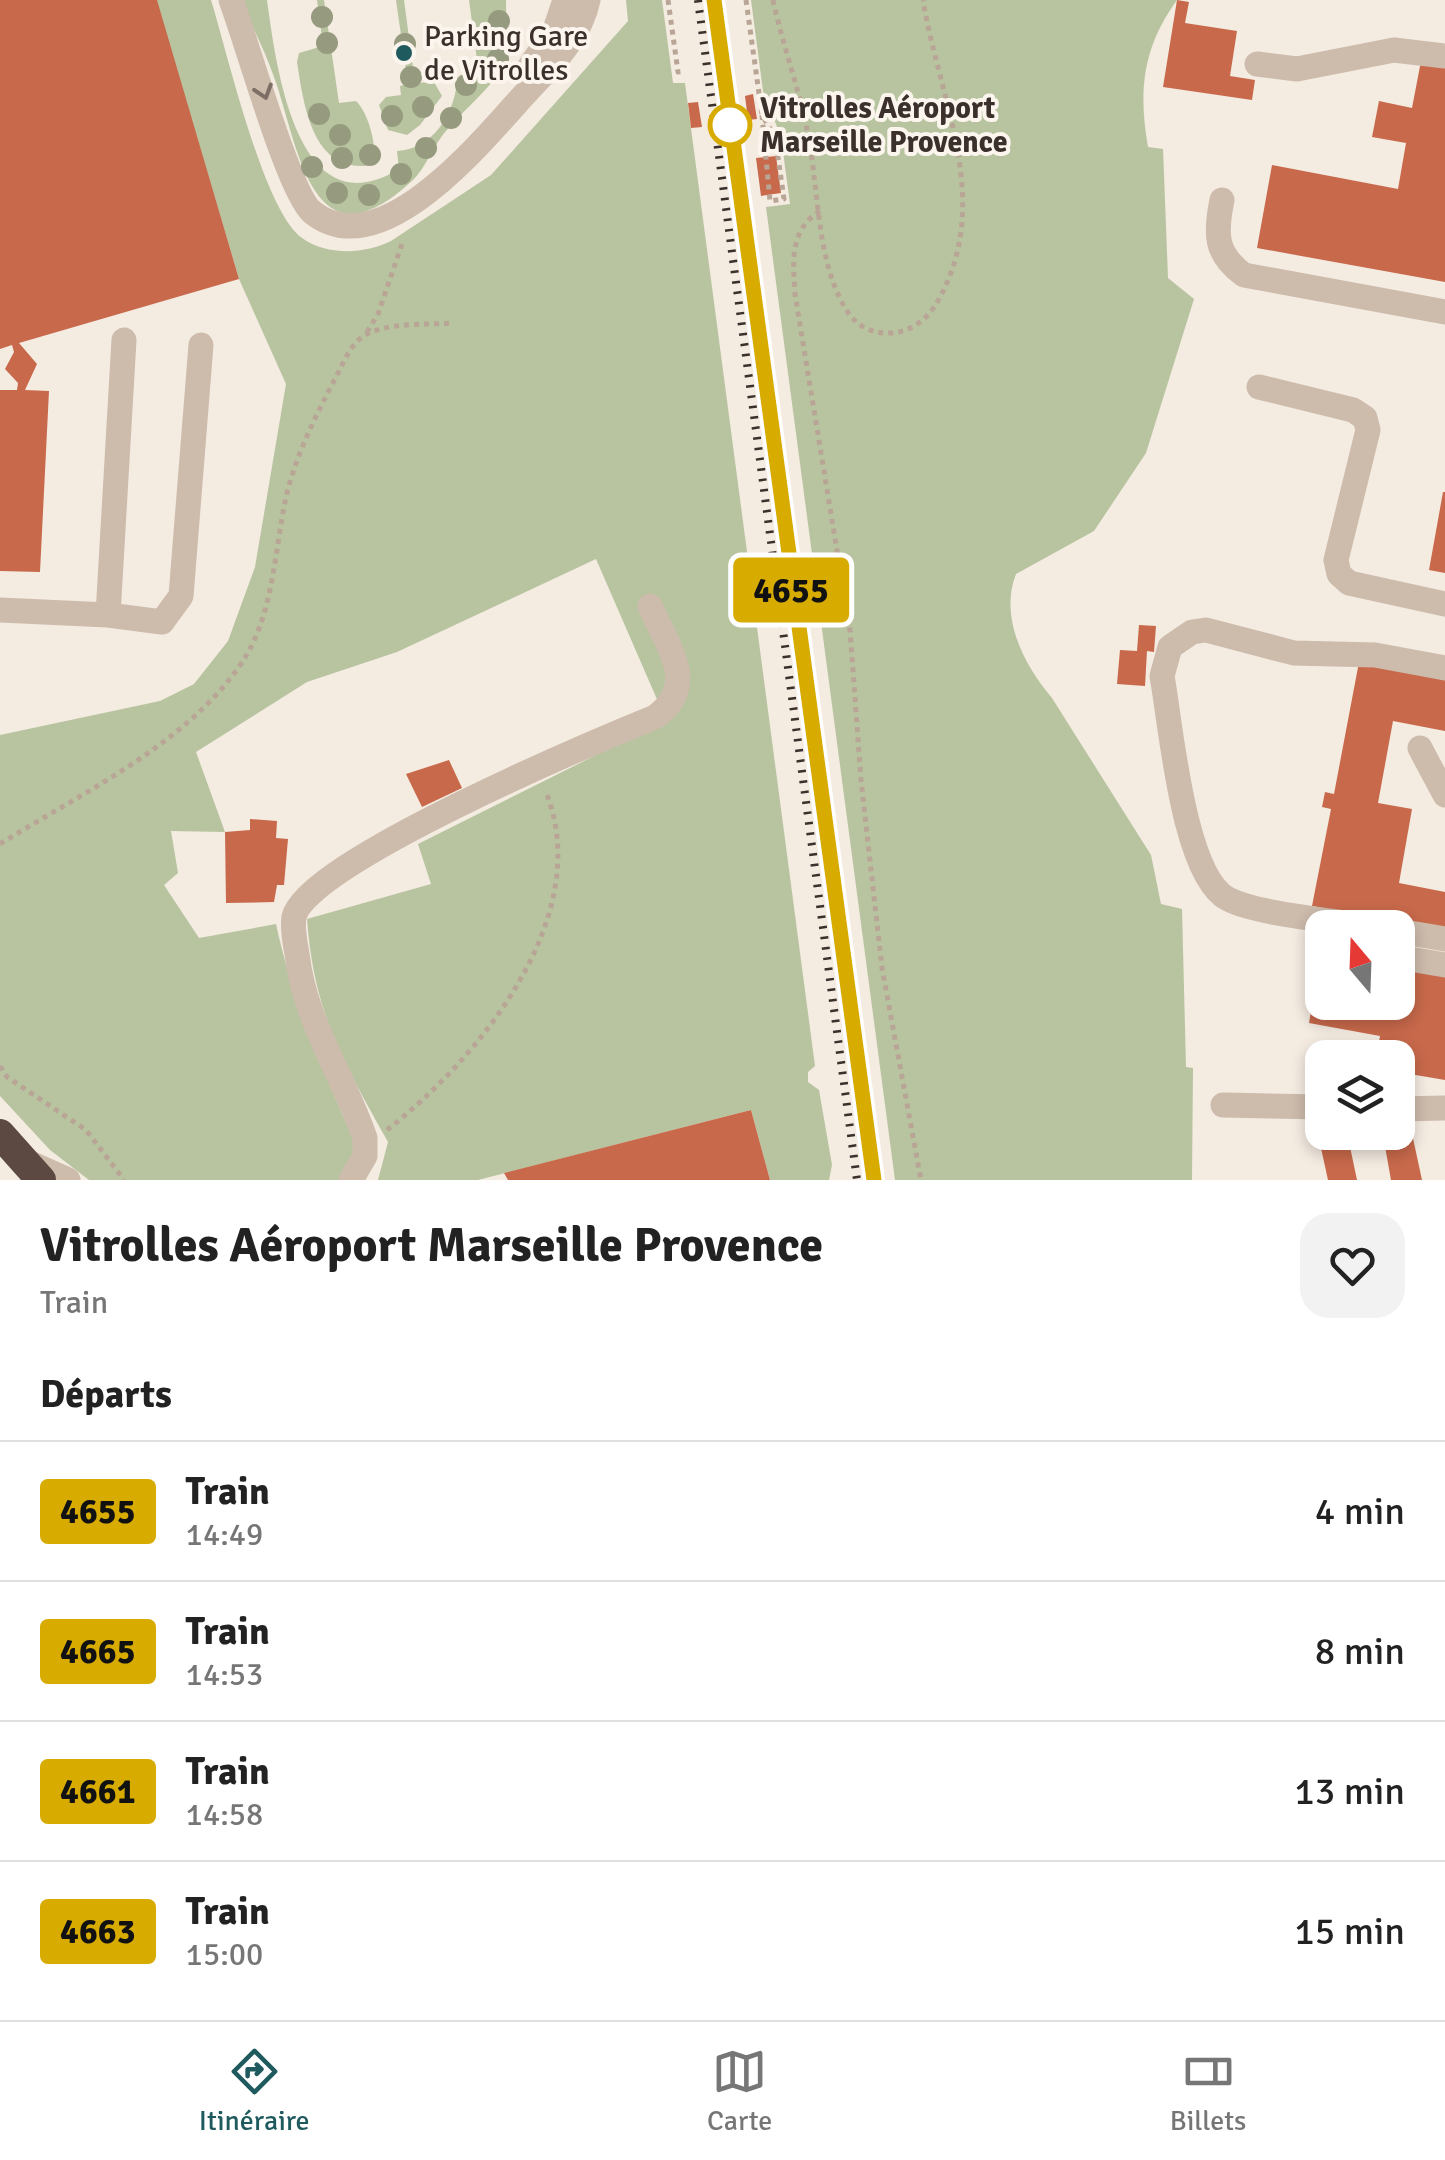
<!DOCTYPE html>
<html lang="fr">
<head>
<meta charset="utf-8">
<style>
  :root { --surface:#fff; --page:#f2f2f2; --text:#222; --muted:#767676; --line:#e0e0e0; --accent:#1f5a5e }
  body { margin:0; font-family:Signika,sans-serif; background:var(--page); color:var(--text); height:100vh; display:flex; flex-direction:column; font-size:38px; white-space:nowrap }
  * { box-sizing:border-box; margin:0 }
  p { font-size:32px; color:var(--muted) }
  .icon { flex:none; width:55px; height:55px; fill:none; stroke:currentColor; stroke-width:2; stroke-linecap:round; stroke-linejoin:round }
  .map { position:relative; height:1180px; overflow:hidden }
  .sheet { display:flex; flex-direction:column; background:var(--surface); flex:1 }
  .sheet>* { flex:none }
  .badge { padding:0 20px; border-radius:8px; font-size:35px; line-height:65px }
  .needle { width:65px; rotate:341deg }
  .fabs { position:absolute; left:1305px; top:910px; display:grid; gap:20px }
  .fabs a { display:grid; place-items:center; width:110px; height:110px; border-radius:20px; background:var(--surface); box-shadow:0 5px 15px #0003; font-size:50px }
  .map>.badge { position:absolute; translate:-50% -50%; box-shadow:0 0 0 5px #fff }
  h2 { padding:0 40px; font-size:38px; line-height:90px }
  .round { display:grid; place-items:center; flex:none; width:105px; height:105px; border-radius:30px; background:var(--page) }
  .head { display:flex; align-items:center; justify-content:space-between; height:170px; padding:0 40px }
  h1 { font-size:48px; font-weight:700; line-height:75px }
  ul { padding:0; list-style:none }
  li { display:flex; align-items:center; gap:30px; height:140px; padding:0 40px; border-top:2px solid var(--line) }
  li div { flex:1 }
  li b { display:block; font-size:38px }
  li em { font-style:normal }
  li .badge { min-width:110px; font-weight:700; text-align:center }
  .tab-bar { display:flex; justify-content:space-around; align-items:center; height:140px; border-top:2px solid var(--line); background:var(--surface); font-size:28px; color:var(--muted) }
  .tab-bar a { display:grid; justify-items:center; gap:5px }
  .tab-bar .on { color:var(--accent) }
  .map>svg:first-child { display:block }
</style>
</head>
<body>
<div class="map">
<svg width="1445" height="1180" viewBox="0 0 1445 1180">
  <rect width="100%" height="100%" fill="#f4ebe1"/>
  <path fill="#b8c4a0" d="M156,0H211C227,51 263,210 302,238C327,256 365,254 391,241L491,175L628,21L626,0H662L673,83H685L815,1066L808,1072V1082L819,1090L832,1165L829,1180H770L751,1110L478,1180H378L388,1142C343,1061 314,1014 307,919L431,884L418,844L666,720L596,559L397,652L307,682L196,752L225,832L171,831L178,873L164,885L199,938L276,924C293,1003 325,1074 357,1148L340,1180H89L50,1150L0,1096V735L160,701L194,684L228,641L255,567L286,384L239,279Z
    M241,0H267C276,64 296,232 399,169L397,151C433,149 454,114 457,82L479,75L469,0H506L507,60C492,89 462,110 442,136C432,149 425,168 413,180C311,275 299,146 274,77C265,51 252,26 241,0Z
    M317,0H324L339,103L356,101C368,112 379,149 372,165C313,175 304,107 297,62L299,53L323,46Z
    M396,0H404L415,83L434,82L442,96L420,125L407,135L388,130L379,105L386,97L401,95L400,86L408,84Z
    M751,0H1177C1143,47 1138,90 1148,147L1163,149L1168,278L1194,299L1146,453L1094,531L1016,574C999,617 1024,665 1052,698L1151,855L1161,904L1182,909L1186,1067L1193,1068L1192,1180H895L766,207L790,204L781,137L763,91Z"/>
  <path fill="#c8694b" d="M0,0H157L239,279L19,343L37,364L25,390L49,391L40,572L0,571V390H17L18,383L5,369L14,352L12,345L0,349Z
    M1177,0L1189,2L1185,23L1237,31L1230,76L1255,80L1252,100L1163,87Z
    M1421,61L1445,66V282L1257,248L1272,165L1398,189L1406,143L1372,137L1379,101L1412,108Z
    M753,94L757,119L748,120L745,96Z
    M698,102L702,127L691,128L688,103Z
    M776,156L781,193L761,196L756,158Z
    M1443,492H1445V573L1429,570Z
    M1139,625L1156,626L1154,652L1147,651L1145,686L1117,684L1120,650L1137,651Z
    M1359,662L1445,678V731L1393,721L1378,803L1412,809L1399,883L1445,892V931L1312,906L1331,809L1322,807L1325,792L1334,794Z
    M449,760L462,788L422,807L406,774Z
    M250,819L277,821L276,838L288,839L284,885H277L274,902L226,903L225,832L250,830Z
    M1320,956L1322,1002H1398V966L1445,974V1080L1398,1072V1058H1376L1380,1036L1309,1023Z
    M751,1110L770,1180H508L504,1173Z
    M1411,1129L1422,1180H1391L1383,1135Z
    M1349,1142L1357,1180H1328L1321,1148Z"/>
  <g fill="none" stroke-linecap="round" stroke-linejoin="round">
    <path stroke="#b9a596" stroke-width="5" stroke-dasharray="5 5" stroke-linecap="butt" d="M668,0L678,72L684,71
      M746,0L762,115L775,137L784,199L770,201L762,115
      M773,0C782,42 797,83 806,125C819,180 815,261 846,309C855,325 871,334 890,333C914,332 931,316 941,295C992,199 939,98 923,0
      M820,211C789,230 793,262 795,294L850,630L861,780L882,968L921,1180
      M367,332L378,314L403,241
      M0,844C83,792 184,746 241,664C274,615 274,553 286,497C296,455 315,417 335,379C343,364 350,344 365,335C388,322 428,325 454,323
      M0,1066L7,1077L86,1130L124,1180
      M387,1130C478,1059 596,917 546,792"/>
    <path stroke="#cdbbac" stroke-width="25" d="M231,0C246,39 289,193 312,212C378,266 476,148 515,105C543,73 579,43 588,0
      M1257,64L1297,69L1394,50L1445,56
      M528,69L555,30L565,0
      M1222,200C1215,234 1215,254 1244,275L1445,312
      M1259,387L1353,410L1365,418L1368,430L1336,560L1339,574L1349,583L1445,604
      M0,610L108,615L124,340
      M108,615L162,622L181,596L201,345
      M1420,748L1445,795
      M1378,928C1340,921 1259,915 1228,899C1183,876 1171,725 1162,676L1170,647L1192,632L1206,630L1294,653L1375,655L1445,668
      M1398,931L1445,939
      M1398,957L1445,965
      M1223,1105L1322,1107
      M1398,1109L1445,1108
      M23,1160L68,1180
      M351,1180L365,1156V1138C343,1074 305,1023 297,954C295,943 292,928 294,917C306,863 596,741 655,717C700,685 667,646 650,606"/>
    <path stroke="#5c4a42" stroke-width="30" d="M0,1134L41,1180"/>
    <path stroke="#3b302b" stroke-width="8" stroke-dasharray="2.5 8" stroke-linecap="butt" d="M698,0L857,1180
      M714,0L874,1180"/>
  </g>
  <g fill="#969b7f">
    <circle cx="322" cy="17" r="11"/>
    <circle cx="499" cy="21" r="11"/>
    <circle cx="327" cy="43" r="11"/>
    <circle cx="405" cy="44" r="11"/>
    <circle cx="498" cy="59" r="11"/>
    <circle cx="411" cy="77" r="11"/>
    <circle cx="466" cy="85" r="11"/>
    <circle cx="423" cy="107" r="11"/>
    <circle cx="319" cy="114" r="11"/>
    <circle cx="392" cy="116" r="11"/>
    <circle cx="451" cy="118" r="11"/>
    <circle cx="340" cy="135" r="11"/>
    <circle cx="426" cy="148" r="11"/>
    <circle cx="370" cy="155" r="11"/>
    <circle cx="342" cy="158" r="11"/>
    <circle cx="312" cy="167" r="11"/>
    <circle cx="401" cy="174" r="11"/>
    <circle cx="337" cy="193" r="11"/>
    <circle cx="369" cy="195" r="11"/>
  </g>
  <defs><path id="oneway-chevron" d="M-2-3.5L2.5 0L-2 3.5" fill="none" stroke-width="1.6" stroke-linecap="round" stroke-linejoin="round" transform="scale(2.5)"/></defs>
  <use stroke="#7d6f65" href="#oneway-chevron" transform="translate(264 92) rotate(72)"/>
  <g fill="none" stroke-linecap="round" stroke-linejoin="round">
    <defs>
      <path id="line" d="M714,0L874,1180"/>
    </defs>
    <use href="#line" stroke="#fff" stroke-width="22"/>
    <use href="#line" stroke="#d8ab00" stroke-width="15"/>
  </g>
  <circle fill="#1f5a5e" stroke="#fbf5ee" stroke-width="4" cx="404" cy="53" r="10"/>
  <circle fill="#fff" stroke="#d8ab00" stroke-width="5" cx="730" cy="125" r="20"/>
  <g text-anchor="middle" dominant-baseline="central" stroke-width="8" stroke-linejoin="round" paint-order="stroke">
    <g font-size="30" fill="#3b302b" stroke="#fbf5ee" text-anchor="start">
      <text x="424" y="36">Parking Gare<tspan x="424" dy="34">de Vitrolles</tspan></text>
    </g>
    <g font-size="30" font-weight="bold" fill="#3b302b" stroke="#fbf5ee" text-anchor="start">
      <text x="760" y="108">Vitrolles Aéroport<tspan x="760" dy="34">Marseille Provence</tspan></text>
    </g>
  </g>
</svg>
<div class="fabs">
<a><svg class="needle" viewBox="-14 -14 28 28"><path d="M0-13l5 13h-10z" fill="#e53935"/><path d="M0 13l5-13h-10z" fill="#767676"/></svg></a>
<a><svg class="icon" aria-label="layers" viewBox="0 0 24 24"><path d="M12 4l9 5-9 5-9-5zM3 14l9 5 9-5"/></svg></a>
</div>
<b class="badge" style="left:791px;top:590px;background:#d8ab00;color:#111">4655</b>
</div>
<section class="sheet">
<div class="head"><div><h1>Vitrolles Aéroport Marseille Provence</h1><p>Train</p></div><a class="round"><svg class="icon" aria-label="heart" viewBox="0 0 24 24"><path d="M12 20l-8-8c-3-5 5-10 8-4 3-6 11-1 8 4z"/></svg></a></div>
<h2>Départs</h2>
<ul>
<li><span class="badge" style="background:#d8ab00;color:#111">4655</span><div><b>Train</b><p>14:49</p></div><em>4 min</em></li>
<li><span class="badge" style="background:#d8ab00;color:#111">4665</span><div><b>Train</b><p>14:53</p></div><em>8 min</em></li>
<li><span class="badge" style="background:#d8ab00;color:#111">4661</span><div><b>Train</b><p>14:58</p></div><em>13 min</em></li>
<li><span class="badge" style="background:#d8ab00;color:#111">4663</span><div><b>Train</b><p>15:00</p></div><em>15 min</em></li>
</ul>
</section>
<nav class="tab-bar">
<a class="on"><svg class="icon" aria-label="directions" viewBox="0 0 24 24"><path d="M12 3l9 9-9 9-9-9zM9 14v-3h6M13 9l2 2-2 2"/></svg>Itinéraire</a>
<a><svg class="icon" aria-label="map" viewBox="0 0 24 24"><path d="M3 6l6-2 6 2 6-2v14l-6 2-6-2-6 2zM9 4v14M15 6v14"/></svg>Carte</a>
<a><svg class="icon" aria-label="tickets" viewBox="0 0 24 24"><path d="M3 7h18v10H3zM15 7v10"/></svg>Billets</a>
</nav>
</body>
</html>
